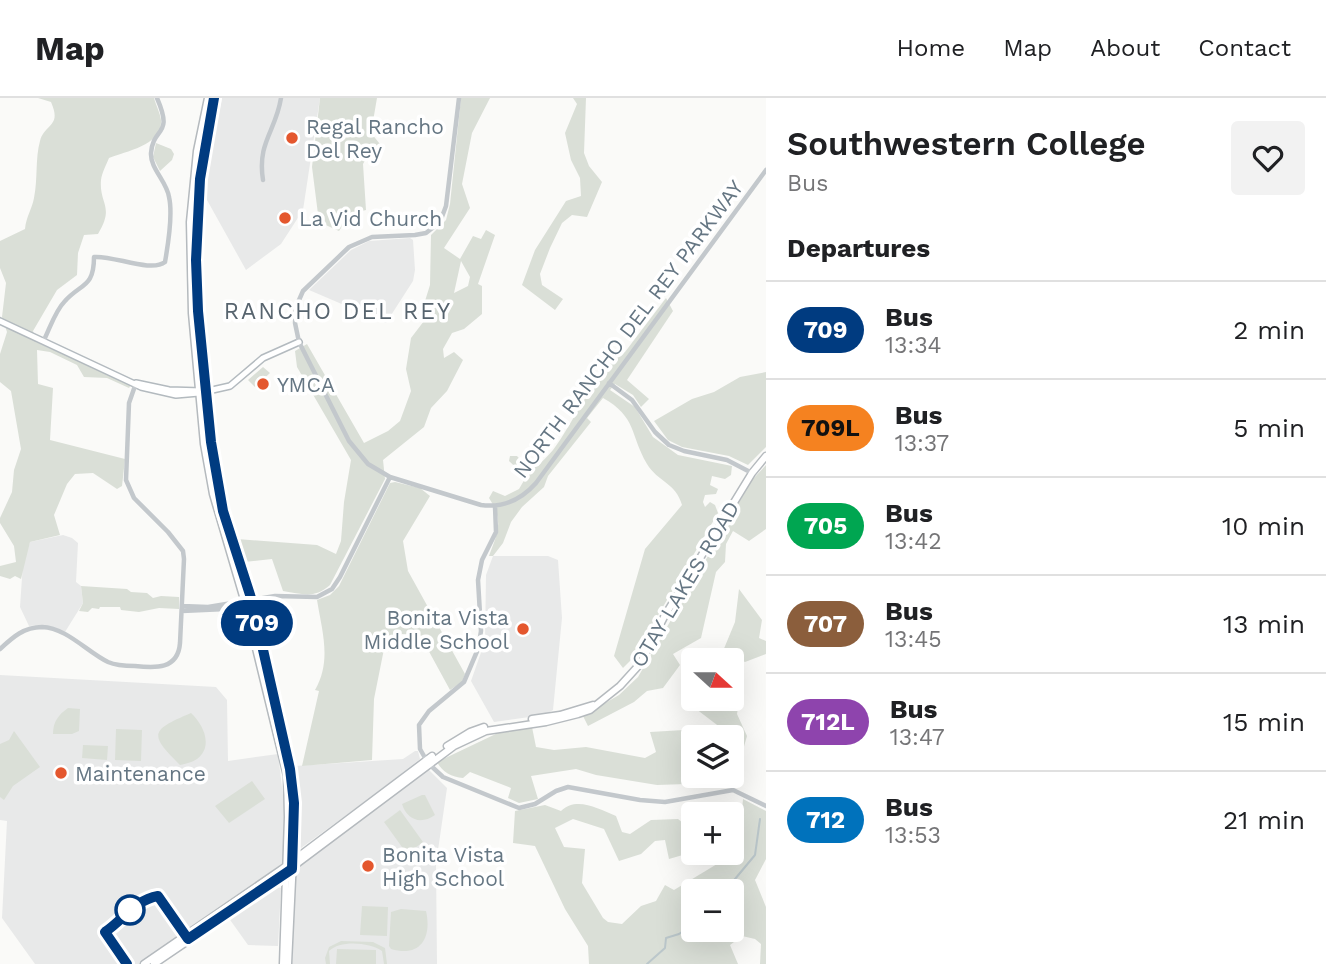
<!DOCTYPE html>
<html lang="en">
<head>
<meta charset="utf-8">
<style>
  :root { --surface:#fff; --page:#f2f2f2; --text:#202124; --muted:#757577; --line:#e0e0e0 }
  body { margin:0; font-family:"Work Sans",sans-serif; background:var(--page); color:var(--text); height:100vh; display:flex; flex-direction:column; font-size:26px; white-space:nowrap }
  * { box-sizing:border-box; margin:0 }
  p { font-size:23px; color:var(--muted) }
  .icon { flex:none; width:38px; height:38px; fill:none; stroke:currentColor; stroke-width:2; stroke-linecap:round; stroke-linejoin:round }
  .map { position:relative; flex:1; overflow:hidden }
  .sheet { display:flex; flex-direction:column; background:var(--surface); width:560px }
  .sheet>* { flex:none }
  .badge { padding:0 14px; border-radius:23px; font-size:24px; line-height:46px }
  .needle { width:46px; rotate:111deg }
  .tools { position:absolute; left:681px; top:550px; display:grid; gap:14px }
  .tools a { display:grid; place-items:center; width:63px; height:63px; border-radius:7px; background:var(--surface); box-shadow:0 7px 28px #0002; font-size:35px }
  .map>.badge { position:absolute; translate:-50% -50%; box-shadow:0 0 0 4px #fff }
  h2 { padding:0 21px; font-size:26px; line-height:63px }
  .round { display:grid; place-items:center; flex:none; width:74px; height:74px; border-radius:7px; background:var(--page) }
  .headline { display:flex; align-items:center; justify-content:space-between; height:119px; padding:0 21px }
  h1 { font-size:33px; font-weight:600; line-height:52px }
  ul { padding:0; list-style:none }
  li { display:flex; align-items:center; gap:21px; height:98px; padding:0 21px; border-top:2px solid var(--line) }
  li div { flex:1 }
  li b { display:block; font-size:26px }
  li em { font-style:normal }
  li .badge { min-width:77px; font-weight:700; text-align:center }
  header { display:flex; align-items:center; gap:42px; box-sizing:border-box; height:98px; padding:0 35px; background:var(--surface); border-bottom:2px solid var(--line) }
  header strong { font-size:33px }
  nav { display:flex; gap:38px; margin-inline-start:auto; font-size:24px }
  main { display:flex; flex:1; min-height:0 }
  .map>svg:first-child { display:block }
</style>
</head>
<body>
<header>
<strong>Map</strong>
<nav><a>Home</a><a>Map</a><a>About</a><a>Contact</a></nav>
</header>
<main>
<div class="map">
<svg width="766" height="866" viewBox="0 0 766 866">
  <rect width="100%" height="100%" fill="#fafaf8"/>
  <path fill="#e8e9e9" d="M222,0H320L303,112L281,146L246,172L207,102V77Z
    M410,140L413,142L415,172L413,183L386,225L309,192L351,152L369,143Z
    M63,437L72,440L78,445L76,484L81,488L83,505L65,534L39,527L29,528L20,509L23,465L30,444Z
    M493,458H548L558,462L562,520L553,612L544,617L494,624L471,583L485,543L486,477Z
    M0,577L216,589L227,602L228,663L278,656L284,706L283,765L140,866H35L2,820L7,723L0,722Z
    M415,653H418L420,661L374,697L301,750L296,745L298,712L295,668L403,661Z
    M427,670L447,690L436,766L437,866H292L296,771Z
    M275,788L281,790L278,848L248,847L228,819Z"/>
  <path fill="#dadfd7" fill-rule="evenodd" d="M38,0H154C156,7 160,15 161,22C163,47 126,53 109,60C106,67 102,75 101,82C99,106 115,108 98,136L84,137L78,155L77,177L57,192L33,233L36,244L131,287L129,290L107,280L84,279L77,267L50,254L37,252L38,286L53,290L50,342L125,361L122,388L117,391L93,375L75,376L67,386L54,417L60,437L30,444L21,481L15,478L10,481L0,478V468L16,464L14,448L0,425V420L12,394L14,372L21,351L11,293L0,284V256L7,234L2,219L6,185L0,170V143L25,131C26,119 32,111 34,100C38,81 35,61 40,43C45,25 62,29 51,4Z
    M320,0H377L371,35L384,51L370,53L363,66L366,112L350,116L339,133L319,124L312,69Z
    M461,0H490L472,35L462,86L470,110L444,150L460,161L473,138L481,141L486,132L495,137L478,186L482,188V216L464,231L452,235L443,251L444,260L454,254L463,262L447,293L431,310L424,329L383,362L385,381L330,487C314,501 303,496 283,493L272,461L244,464L237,441L317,447L336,456L341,443L344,404L351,362L297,269L295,253L307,246L364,345L388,333L400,323L411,293L406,271L411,240L424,223L425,203L430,187L431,137L446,122L450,106ZM461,163L470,179L468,188L454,195Z
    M573,0H586L584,55L589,68L602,84L587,119L572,117L562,125L550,150L540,176L542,187L563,201L555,212L522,187L535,152L566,103L581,98L580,80L571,62L565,35L577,6Z
    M156,45L171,51L174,56L172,62L160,73L153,59Z
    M666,200L673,213L627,282L649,301L641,309L633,297L615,286L610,292L635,309L653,339L678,357L732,368L731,377L725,381L712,378L710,387L718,391L716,396L705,397L703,404L705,409L710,404L715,407L718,415L657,519L642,551L623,570L614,558L645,451L682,407C676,385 658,384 647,366C630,337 637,319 603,300L587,320L591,324L548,378L544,389L522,409L511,424L503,445L493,458H489C498,434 504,423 489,400L493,393L505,398L519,391L526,379L509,363L510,358H517L525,367L538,368C543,362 549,357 553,352C573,326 598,268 625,254Z
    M263,269L270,275L255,289L248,282Z
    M766,274V349L748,367L729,358L682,349L668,342L654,323L692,301L714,294L740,279Z
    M766,367V431L749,443L733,433L726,446L725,464L716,474L701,540L673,556L680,567L663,590L647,593L634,604L588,628L583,618L619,597L638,579L752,382Z
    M395,384L420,390L430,398L403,443L408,473L465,576L462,584L450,592L420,537L402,536L384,551L374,601L372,662L302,668L319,593L315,592C332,563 322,533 317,502L330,497L339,488L390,385Z
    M81,488L127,491L131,494L147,495L153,500L161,498L179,499V511L159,510L139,514L121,512L120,509H100L99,511L92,510L88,514L79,513L83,505Z
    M739,491L762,522L759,540L766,543V556L745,564L723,553L735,524Z
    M732,587L740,597L737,616L747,638L743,652L732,655V639H721L725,633L683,601L689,589H693V600H732Z
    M68,610L80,611L79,633L72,636H53C53,624 58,617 68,610Z
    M191,615C203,626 214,648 197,661C193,664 185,666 180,667C148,636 151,632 191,615Z
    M532,629L536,649L554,652L586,649L645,660L656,654L650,634L684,632L693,644V677H696L686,686L657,687L596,677L576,671L531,678L538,701L519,705L508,700L511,690L470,674L463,680C452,679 442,674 437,664L500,634Z
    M116,631L142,632L141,663L115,662Z
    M14,633L40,669L13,688L4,702L0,699V646L9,642Z
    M83,647L108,648L107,662L82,660Z
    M252,683L265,701L229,725L215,708Z
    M422,697H425L435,717C421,727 407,722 402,706Z
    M743,701L766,713V761L755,782L766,809V866H760L761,846L755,841L742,838L730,847L738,866H589L588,848L565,811L535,748L513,745L515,713L545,707L561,713C577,698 598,711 616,718L622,734L630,736L651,722L678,721L688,729L693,724L691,741L693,754L669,761L665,742L655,743L641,756L619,763L604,731L573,721L555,730L564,749L585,751L582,785L603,820L608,824L622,826L641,808L656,803L665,787L674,792L727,760L740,734ZM693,793H732V831H693Z
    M400,712L423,744L407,756L384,724Z
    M362,808L388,809L387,838L360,837Z
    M401,811L426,813C432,839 421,860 391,851L389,848L391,814Z
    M341,843L373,844L385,850L387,866H384L382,853C369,844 340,842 329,853L330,866H326L325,860L329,849Z
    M337,851L376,852V866H336Z"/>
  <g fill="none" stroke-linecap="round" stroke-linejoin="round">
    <path stroke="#bbc7cb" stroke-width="2" d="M725,793L755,757L760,721
      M647,866L665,850L666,840L679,836L693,826"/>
    <defs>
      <path id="secondary" d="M0,223L141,289L176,297L199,295L230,288L263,260L299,244
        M136,285L169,292L202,293"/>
      <path id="primary" d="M208,0L197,53L190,124L192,215L204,346L213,396L245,505L287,678L288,719L283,866
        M214,0L204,52L196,122L198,213L211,344L219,394L252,503L291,679L295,719L288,866
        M532,621L560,617L593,607
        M447,648L470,634L484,629
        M144,866L282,771L432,658
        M154,866L251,800L454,648L486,633L546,624L578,616L590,612L620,588L640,566L664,519L752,375L766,358"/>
    </defs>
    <use href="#secondary" stroke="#b3babf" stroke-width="8"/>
    <use href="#primary" stroke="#b5babe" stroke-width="9"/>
    <path stroke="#c3c8cc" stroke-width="4.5" d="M459,0L446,108L440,124L426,135L415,137L372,139L349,149L303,193L296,209L295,225L299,244L349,343L368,366L390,379L481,407C503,410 521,402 536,385L766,72
      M263,82C257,44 276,33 281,0
      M44,242C50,230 55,213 65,203C81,185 94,190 94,159C113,157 151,175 165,164C168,147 173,116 169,99C167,84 150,70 151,55C153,28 174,39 157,0
      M609,285L632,302L655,334L669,347L684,353L727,362L752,375
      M495,408L496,434L482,462L478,482L481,533L478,551L464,584L429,613L419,627L420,651L428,665L443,679L519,710L535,706L556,693L568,689L640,702L665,704L733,692L766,708
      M182,508L208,509L275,498L317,499L332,491L340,479L390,379
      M182,513L226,511L244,505
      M0,551C13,539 24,529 42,529C67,530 87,554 108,564C117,568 126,568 135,568C155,570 178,572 180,545L184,461L183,453L168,434L134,400L126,382L129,305L136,285"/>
    <use href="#secondary" stroke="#fff" stroke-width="5"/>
    <use href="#primary" stroke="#fff" stroke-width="6"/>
  </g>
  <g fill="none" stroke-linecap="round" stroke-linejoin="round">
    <defs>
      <path id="line" d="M127,866L105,834C123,822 135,802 158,798L188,841L292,771L294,705L290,671L252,503L223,413L211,344L198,213L196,162L200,81L214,0"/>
    </defs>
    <use href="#line" stroke="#fff" stroke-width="16"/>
    <use href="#line" stroke="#003b80" stroke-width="10"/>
  </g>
  <g fill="#e4572e" stroke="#fff" stroke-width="2.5">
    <circle cx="292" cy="40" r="7"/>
    <circle cx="285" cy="120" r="7"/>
    <circle cx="263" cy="286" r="7"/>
    <circle cx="523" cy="531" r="7"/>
    <circle cx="61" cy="675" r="7"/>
    <circle cx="368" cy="768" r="7"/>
  </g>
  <circle fill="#fff" stroke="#003b80" stroke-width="3.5" cx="130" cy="812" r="14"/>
  <g text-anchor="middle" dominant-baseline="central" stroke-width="7" stroke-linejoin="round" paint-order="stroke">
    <g font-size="21" fill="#657683" stroke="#fff" text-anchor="start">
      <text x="306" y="28">Regal Rancho<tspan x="306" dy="24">Del Rey</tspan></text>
      <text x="299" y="120">La Vid Church</text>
      <text x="277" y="286">YMCA</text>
      <text x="509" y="519" text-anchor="end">Bonita Vista<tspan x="509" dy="24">Middle School</tspan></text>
      <text x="75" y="675">Maintenance</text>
      <text x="382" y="756">Bonita Vista<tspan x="382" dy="24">High School</tspan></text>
    </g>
    <g font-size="21" fill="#657683" stroke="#fff">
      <text transform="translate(628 231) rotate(-53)">NORTH RANCHO DEL REY PARKWAY</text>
      <text transform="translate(685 486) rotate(-59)">OTAY LAKES ROAD</text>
    </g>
    <g font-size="23" letter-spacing="2" fill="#57646e" stroke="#fff">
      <text x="338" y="213">RANCHO DEL REY</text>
    </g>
  </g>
</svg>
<div class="tools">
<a><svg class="needle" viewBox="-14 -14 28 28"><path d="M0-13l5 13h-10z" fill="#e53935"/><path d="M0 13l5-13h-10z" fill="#757577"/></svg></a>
<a><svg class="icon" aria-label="layers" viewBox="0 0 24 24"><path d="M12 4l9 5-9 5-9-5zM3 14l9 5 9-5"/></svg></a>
<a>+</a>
<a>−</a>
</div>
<b class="badge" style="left:257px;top:525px;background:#003b80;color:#fff">709</b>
</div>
<section class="sheet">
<div class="headline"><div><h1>Southwestern College</h1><p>Bus</p></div><a class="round"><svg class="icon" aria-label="heart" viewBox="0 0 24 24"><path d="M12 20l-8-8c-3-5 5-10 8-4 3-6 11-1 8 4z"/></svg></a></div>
<h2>Departures</h2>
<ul>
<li><span class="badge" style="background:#003b80;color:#fff">709</span><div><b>Bus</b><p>13:34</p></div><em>2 min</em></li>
<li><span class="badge" style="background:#f58220;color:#111">709L</span><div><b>Bus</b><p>13:37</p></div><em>5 min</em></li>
<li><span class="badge" style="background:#00a651;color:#fff">705</span><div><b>Bus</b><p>13:42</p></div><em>10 min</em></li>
<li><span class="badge" style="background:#8b5e3c;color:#fff">707</span><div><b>Bus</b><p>13:45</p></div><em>13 min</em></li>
<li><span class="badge" style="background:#8e44ad;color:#fff">712L</span><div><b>Bus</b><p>13:47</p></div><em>15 min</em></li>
<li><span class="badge" style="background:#0072bc;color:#fff">712</span><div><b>Bus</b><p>13:53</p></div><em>21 min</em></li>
</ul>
</section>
</main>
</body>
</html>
